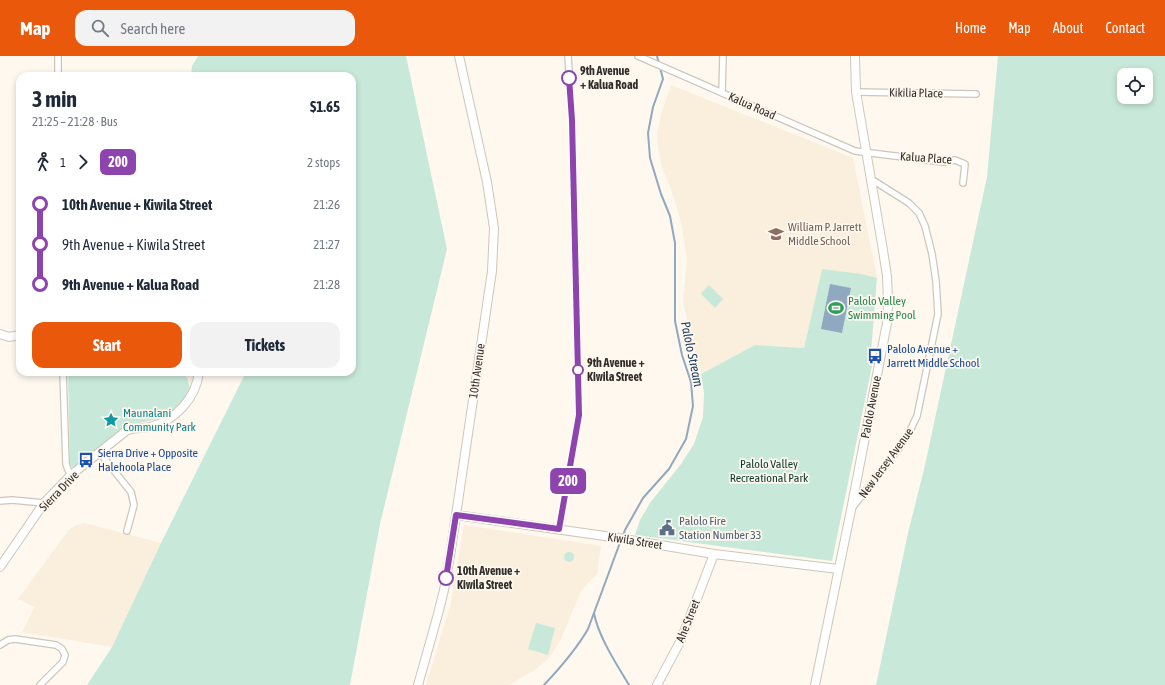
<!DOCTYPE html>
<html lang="en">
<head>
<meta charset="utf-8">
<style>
  :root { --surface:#fff; --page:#f2f2f3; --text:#1f2937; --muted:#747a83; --accent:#ea580c }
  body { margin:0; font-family:"Asap Condensed",sans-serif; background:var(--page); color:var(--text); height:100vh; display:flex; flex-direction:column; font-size:15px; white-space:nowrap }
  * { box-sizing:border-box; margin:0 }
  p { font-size:13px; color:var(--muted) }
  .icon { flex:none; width:22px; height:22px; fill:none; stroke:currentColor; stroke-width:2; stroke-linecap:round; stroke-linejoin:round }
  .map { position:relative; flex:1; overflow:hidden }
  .side { position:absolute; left:16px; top:16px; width:340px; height:304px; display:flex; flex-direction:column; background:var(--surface); border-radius:12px; box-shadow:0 2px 6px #0003 }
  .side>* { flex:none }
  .badge { padding:0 8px; border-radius:6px; font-size:14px; line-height:26px }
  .controls { position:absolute; left:1117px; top:12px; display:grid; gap:8px }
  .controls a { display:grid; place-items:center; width:36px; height:36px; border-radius:8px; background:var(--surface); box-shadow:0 2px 6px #0003; font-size:20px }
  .map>.badge { position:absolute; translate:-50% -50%; box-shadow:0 0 0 2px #fff }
  .legs { display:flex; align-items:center; gap:6px; height:44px; padding:0 16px; font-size:13px }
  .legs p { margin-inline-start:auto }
  .head { display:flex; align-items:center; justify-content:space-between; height:68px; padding:0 16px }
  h1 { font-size:22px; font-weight:700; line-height:30px }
  .action { display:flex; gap:8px; margin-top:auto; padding:8px 16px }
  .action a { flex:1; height:46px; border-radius:12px; background:var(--accent); color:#fff; font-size:16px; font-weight:700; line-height:46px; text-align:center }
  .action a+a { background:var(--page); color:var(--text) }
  ul { padding:0 16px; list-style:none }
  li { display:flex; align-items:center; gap:14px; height:40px; font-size:15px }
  li i { display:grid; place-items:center; width:6px; height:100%; margin:0 5px; background:currentColor }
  li i::after { content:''; width:10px; height:10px; margin:-5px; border:3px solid; border-radius:50%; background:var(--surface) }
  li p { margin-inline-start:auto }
  li:first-child i { background:linear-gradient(#0000 50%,currentColor 0) }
  li:last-child i { background:linear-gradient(currentColor 50%,#0000 0) }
  header { display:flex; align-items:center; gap:24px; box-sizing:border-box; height:56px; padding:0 20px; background:var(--accent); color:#fff }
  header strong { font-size:19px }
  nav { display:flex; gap:22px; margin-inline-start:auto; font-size:14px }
  .search { width:280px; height:36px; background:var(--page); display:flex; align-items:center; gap:10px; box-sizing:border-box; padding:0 14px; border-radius:12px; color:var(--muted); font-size:15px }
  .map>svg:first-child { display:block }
</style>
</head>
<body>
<header>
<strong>Map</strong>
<div class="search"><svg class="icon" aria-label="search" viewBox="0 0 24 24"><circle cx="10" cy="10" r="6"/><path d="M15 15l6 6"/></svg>Search here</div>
<nav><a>Home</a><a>Map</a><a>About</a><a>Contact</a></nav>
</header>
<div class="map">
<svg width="1165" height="629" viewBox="0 0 1165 629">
  <rect width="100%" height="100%" fill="#fef8ef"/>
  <path fill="#faeedd" d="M671,29L853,102L877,222L862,218L822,213L804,292L755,289L701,318L695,295L683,246L687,205L682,169L671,133L662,112L658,92L657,76L662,56Z
    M184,316H195L190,333V328Z
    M84,467L161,487L112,591L22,576L35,551L18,543L68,475L74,470Z
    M464,469L601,490L597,518L585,530L581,535L560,585L549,602L536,613L511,628L510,629H426L450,551Z"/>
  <path fill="#c8e9d9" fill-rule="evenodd" d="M198,0H406L447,193L380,468L350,629H87L112,591L161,487L246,316H352V20H191L192,10Z
    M998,0H1165V629H876L908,477L925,409L987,121ZM1124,19H1146V41H1124Z
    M822,213L862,218L877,222L870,309L872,310L832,505L635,479L640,464L650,447L681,408L694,388L703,361L704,337L701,318L755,289L804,292Z
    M709,229L723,243L715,252L701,238Z
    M68,316H184L188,324L190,333C182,349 167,361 149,365C141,367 133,368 124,371L76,410L72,411L70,408Z
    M564 501a5 5 0 1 1 10 0a5 5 0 1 1-10 0Z
    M536,567L555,572L548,599L528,593Z"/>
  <path fill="#91a8c1" d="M830,228L851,232L842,277L821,273Z"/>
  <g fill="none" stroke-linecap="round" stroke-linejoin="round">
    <path stroke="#91a8c1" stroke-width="2" d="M623,480L625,474L643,442L669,413L686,383L693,350L691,326L682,299L675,265V187L670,160L661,138L650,102L648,77L653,51L663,23L657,0
      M594,557C598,580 617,609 629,629
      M544,629C560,612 576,594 588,573L621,484"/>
    <defs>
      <path id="street" d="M58,0V20
        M638,0L855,95L943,106L955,104L965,108L963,127
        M856,36L976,38
        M722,37L723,0
        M63,316L66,408L68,414L71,419
        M100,397L131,436L134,449L127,475
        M0,445L12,444L44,447
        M852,452L897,395L908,379L917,360L938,258L936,225L932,198L925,170L919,157L909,147L871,123
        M559,473L579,359L572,64L568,0
        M0,589L8,584L15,583L56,589L62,593L65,599L63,606L40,629"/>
      <path id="secondary" d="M0,278L9,281L20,279
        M456,459L612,481L714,498L838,513
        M0,511L44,447L71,419L126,375C134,371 142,373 150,371C176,364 196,342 199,316
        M418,629L438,558L444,534L450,500L492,215L494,172L487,126L459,0
        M657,629L681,584L714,498
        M815,629L851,454L887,267L888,246L887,220L882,188L856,36L855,0"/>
    </defs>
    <use href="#street" stroke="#cdc6bb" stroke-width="8"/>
    <use href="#secondary" stroke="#cdc6bb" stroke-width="10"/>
    <use href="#street" stroke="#fff" stroke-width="5.5"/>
    <use href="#secondary" stroke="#fff" stroke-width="8"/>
  </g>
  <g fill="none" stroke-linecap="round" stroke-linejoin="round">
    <defs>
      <path id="line-1" d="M446,522L456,459L559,473L579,359L572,64L569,22"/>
    </defs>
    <use href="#line-1" stroke="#fff" stroke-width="9"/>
    <use href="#line-1" stroke="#8e44ad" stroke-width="6"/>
  </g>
  <defs>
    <symbol id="school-bare" viewBox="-9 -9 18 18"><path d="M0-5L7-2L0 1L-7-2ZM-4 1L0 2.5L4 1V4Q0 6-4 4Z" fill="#8d6e63" stroke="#fef8ef" stroke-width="2.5" paint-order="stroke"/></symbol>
    <symbol id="stadium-bare" viewBox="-9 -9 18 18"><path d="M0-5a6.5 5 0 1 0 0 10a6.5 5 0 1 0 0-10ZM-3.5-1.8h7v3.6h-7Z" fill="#2e9e5b" stroke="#fef8ef" stroke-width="2.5" paint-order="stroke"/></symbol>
    <symbol id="bus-bare" viewBox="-9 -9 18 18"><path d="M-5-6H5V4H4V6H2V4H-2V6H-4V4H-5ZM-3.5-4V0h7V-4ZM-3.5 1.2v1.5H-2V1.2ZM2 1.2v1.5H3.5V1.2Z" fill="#1a4fb4" stroke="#fef8ef" stroke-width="2.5" paint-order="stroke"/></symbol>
    <symbol id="sight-bare" viewBox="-9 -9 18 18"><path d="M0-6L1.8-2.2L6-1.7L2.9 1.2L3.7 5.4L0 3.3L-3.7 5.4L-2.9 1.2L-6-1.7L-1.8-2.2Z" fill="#0f9aa8" stroke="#fef8ef" stroke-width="2.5" paint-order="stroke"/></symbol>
    <symbol id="civic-bare" viewBox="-9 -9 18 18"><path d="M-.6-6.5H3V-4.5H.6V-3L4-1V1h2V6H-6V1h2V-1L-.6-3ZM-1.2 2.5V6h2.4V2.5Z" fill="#5c6f8a" stroke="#fef8ef" stroke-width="2.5" paint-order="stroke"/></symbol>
  </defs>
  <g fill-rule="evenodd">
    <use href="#school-bare" x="765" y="167" width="22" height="22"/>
    <use href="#stadium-bare" x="825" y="241" width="22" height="22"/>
    <use href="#bus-bare" x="864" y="289" width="22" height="22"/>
    <use href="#sight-bare" x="100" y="353" width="22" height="22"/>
    <use href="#bus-bare" x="75" y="393" width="22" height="22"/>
    <use href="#civic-bare" x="656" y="461" width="22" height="22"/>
  </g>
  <g fill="#fff" stroke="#8e44ad" stroke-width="2">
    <circle cx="569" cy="22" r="7"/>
    <circle cx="578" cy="314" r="5"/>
    <circle cx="446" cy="522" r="7"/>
  </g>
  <g text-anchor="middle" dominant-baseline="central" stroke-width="3.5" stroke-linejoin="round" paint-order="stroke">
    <g font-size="12" font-weight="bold" fill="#312e2a" stroke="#fef8ef" text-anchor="start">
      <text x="580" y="15">9th Avenue<tspan x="580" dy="14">+ Kalua Road</tspan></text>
      <text x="587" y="307">9th Avenue +<tspan x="587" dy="14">Kiwila Street</tspan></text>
      <text x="457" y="515">10th Avenue +<tspan x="457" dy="14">Kiwila Street</tspan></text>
    </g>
    <g font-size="12" fill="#312e2a" stroke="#fef8ef">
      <text transform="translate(916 37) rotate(1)">Kikilia Place</text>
      <text transform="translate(752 50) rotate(24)">Kalua Road</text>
      <text transform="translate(926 102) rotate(4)">Kalua Place</text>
      <text transform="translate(477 315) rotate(-82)">10th Avenue</text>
      <text transform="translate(871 351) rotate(-79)">Palolo Avenue</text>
      <text transform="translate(886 407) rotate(-54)">New Jersey Avenue</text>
      <text transform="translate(59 435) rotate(-46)">Sierra Drive</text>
      <text transform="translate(635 485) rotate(9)">Kiwila Street</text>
      <text transform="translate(688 565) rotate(-68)">Ahe Street</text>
    </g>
    <g font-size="12" fill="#785e54" stroke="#fef8ef" text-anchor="start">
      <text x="788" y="171">William P. Jarrett<tspan x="788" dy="14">Middle School</tspan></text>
    </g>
    <g font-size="12" fill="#27864d" stroke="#fef8ef" text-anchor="start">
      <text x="848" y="245">Palolo Valley<tspan x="848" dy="14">Swimming Pool</tspan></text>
    </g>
    <g font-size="12" fill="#164399" stroke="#fef8ef" text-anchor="start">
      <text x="887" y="293">Palolo Avenue +<tspan x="887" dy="14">Jarrett Middle School</tspan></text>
      <text x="98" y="397">Sierra Drive + Opposite<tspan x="98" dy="14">Halehoola Place</tspan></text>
    </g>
    <g font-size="12" fill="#0d838f" stroke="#fef8ef" text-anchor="start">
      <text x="123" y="357">Maunalani<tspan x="123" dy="14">Community Park</tspan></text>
    </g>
    <g font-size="12" fill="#073928" stroke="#fef8ef">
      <text x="769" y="408">Palolo Valley<tspan x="769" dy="14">Recreational Park</tspan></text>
    </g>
    <g font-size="12" fill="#4e5e75" stroke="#fef8ef" text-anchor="start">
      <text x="679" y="465">Palolo Fire<tspan x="679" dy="14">Station Number 33</tspan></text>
    </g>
    <g font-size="13" font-style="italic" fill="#204266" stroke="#fef8ef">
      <text transform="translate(692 298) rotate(78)">Palolo Stream</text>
    </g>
  </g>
</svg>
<div class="controls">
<a><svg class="icon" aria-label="locate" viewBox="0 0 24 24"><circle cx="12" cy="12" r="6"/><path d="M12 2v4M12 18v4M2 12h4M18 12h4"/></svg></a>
</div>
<b class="badge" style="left:568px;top:425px;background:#8e44ad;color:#fff">200</b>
<section class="side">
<div class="head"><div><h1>3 min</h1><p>21:25 – 21:28 · Bus</p></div><b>$1.65</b></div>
<div class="legs"><svg class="icon" aria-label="walk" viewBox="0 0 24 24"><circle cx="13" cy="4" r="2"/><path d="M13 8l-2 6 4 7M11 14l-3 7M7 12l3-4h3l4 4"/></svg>1<svg class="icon" aria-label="forward" viewBox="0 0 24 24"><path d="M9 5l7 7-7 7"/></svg><b class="badge" style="background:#8e44ad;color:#fff">200</b><p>2 stops</p></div>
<ul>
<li><i style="color:#8e44ad"></i><b>10th Avenue + Kiwila Street</b><p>21:26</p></li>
<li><i style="color:#8e44ad"></i><span>9th Avenue + Kiwila Street</span><p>21:27</p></li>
<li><i style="color:#8e44ad"></i><b>9th Avenue + Kalua Road</b><p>21:28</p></li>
</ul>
<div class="action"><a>Start</a><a>Tickets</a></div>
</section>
</div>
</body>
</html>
